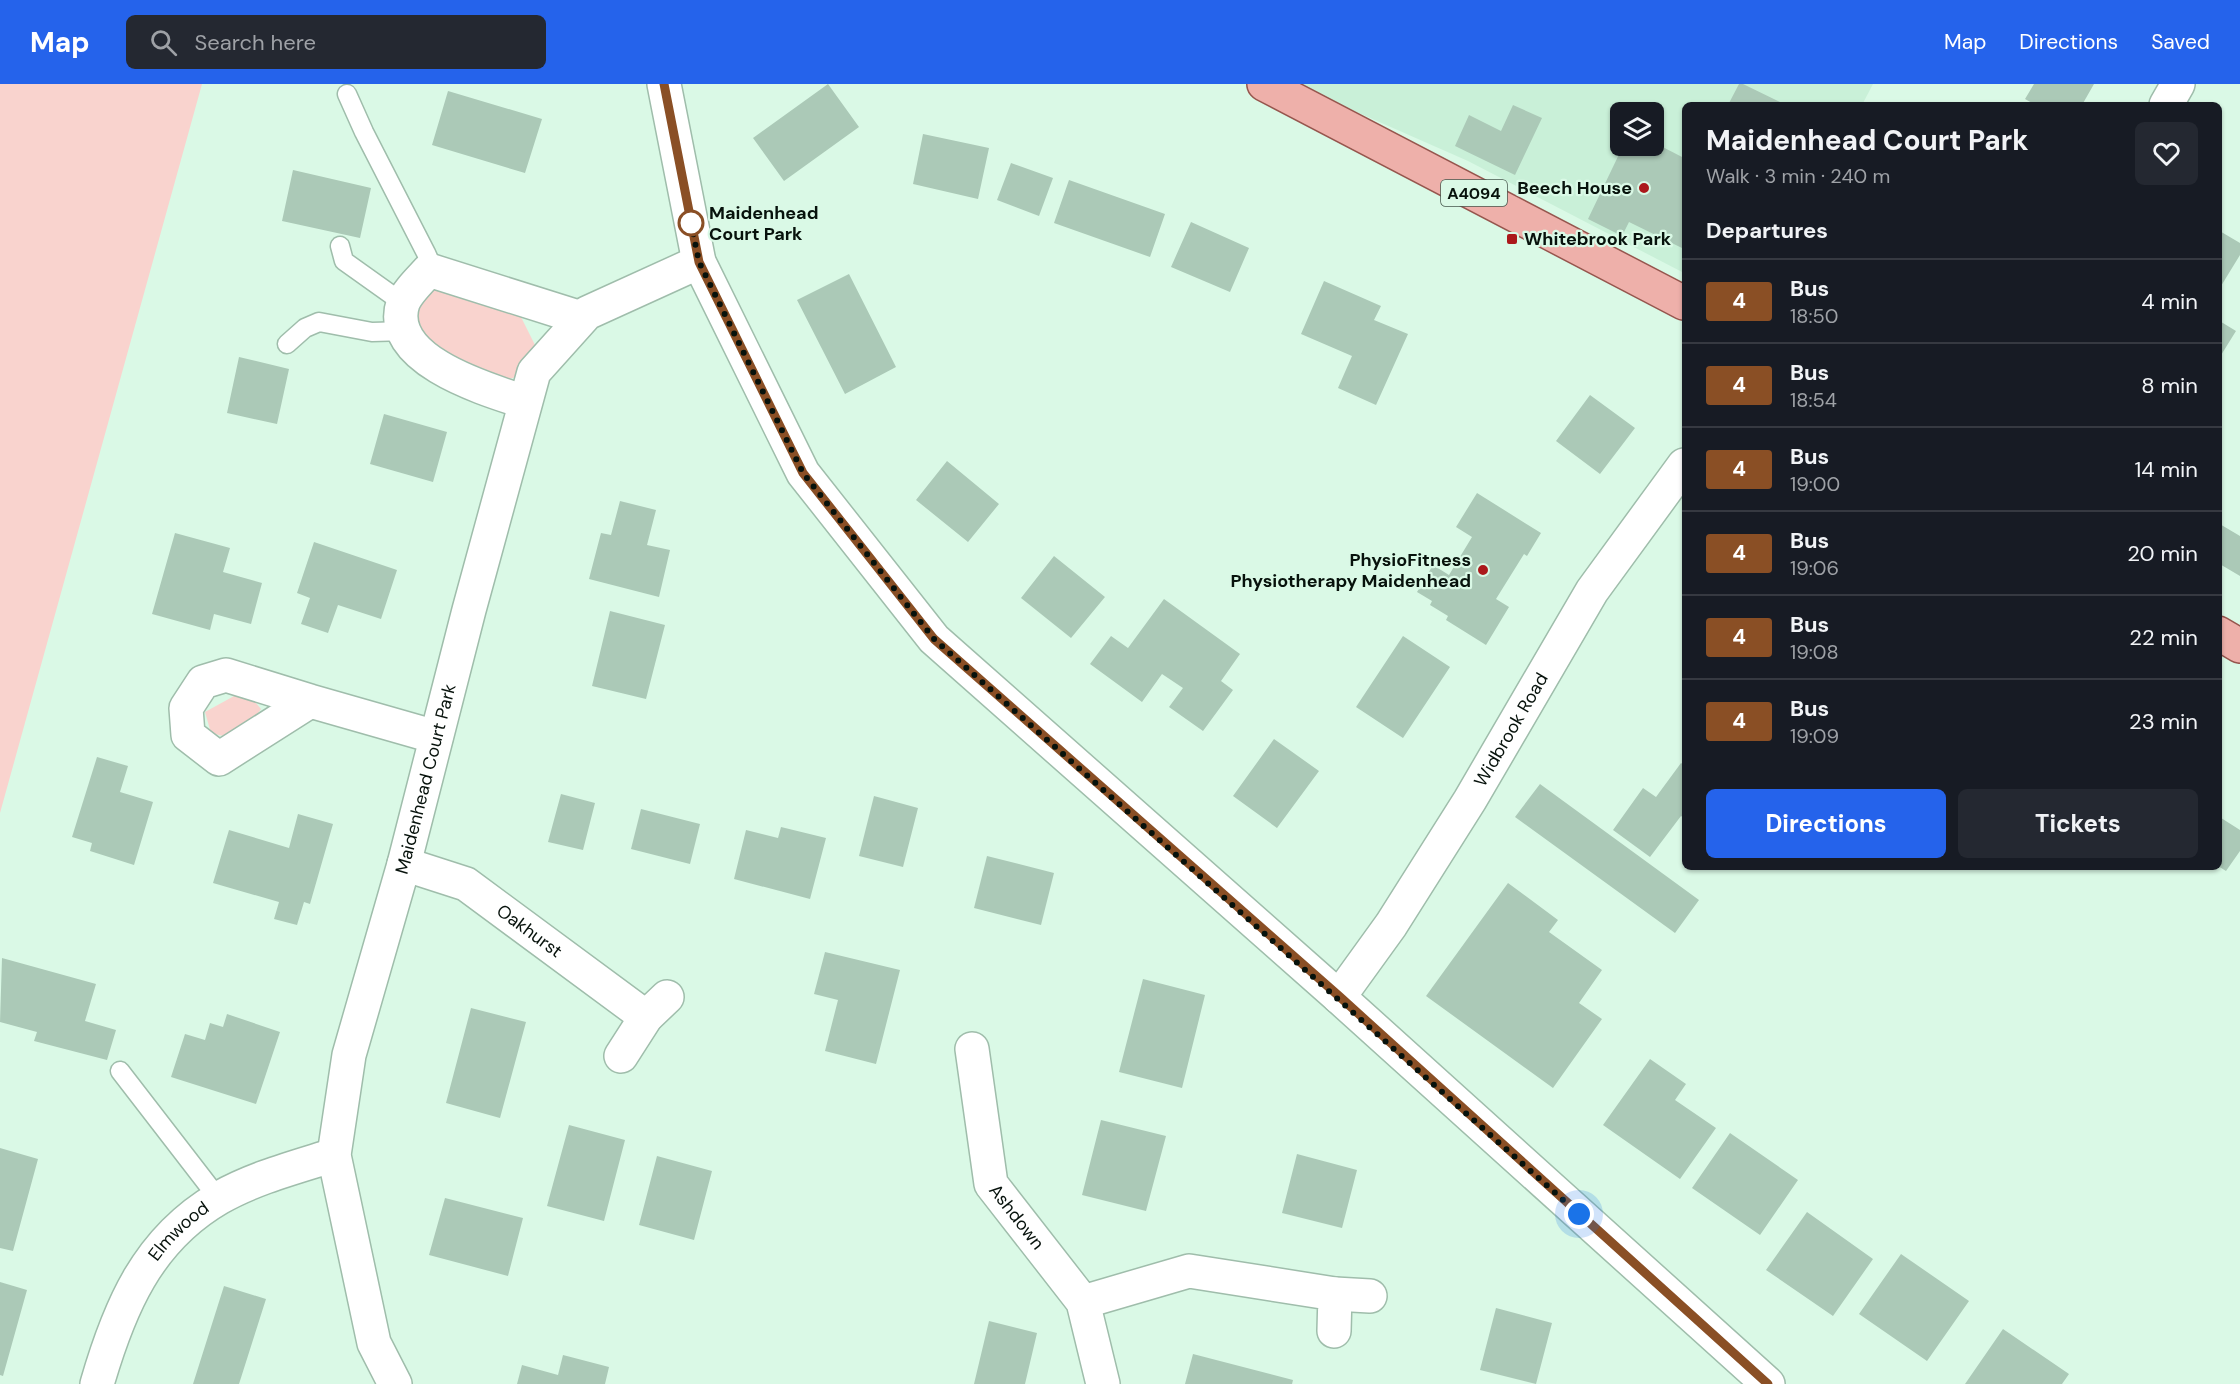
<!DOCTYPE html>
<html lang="en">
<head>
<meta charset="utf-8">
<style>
  :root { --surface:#171b24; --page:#242831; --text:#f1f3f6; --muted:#9ea1a6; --line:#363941; --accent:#2563eb }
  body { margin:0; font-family:"DM Sans",sans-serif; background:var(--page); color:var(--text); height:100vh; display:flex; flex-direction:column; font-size:22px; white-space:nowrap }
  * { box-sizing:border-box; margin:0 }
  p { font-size:20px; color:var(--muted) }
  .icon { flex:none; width:33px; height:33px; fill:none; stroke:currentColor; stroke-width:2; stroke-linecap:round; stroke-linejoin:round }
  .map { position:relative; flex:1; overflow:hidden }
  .sheet { position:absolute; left:1682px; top:18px; width:540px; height:768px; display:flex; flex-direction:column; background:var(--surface); border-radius:9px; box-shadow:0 2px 4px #0004 }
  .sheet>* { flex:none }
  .badge { padding:0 12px; border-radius:4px; font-size:21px; line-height:39px }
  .controls { position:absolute; left:1610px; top:18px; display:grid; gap:12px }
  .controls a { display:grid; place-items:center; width:54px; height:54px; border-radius:9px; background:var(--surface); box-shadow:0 2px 4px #0004; font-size:30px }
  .you { position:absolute; width:30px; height:30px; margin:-15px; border:4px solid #fff; border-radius:50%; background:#1a73e8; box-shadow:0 0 0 9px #1a73e833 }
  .map>.badge { position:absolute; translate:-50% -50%; box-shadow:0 0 0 3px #fff }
  h2 { padding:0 24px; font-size:22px; line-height:54px }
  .round { display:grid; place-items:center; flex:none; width:63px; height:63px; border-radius:9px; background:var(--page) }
  .headline { display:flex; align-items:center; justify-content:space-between; height:102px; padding:0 24px }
  h1 { font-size:28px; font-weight:700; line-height:45px }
  .primary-button { display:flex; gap:12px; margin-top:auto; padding:12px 24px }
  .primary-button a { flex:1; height:69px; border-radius:9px; background:var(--accent); color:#fff; font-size:24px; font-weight:700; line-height:69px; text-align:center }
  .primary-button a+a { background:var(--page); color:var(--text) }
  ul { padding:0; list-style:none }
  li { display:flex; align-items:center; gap:18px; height:84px; padding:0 24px; border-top:2px solid var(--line) }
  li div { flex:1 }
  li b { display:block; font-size:22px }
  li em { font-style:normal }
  li .badge { min-width:66px; font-weight:700; text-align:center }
  header { display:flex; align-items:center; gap:36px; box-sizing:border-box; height:84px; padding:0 30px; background:var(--accent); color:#fff }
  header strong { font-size:28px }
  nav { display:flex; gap:33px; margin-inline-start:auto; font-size:21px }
  .search { width:420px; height:54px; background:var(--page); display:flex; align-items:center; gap:15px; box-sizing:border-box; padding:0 21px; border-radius:9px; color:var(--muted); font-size:22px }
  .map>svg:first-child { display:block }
</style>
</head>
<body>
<header>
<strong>Map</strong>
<div class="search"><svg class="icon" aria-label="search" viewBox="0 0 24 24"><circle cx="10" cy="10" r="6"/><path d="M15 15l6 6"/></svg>Search here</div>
<nav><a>Map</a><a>Directions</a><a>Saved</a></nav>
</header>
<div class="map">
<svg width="2240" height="1300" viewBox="0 0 2240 1300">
  <rect width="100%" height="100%" fill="#daf9e6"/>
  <path fill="#c9f0d8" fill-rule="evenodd" d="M1293,0H1873L1862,21H1684V189L1468,77ZM1620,28H1653V62H1620Z"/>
  <path fill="#f9d3ce" d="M0,0H202L0,729Z
    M440,200L515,221L536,263L525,290L497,299L423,256L416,237L419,218Z
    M245,606L261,625L239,656L211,649L205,628Z"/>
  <path fill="#abc9b7" d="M828,0L859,43L784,97L753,54Z
    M1739,0H1743L1786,21H1728Z
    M2034,0H2094L2082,21H2036L2025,15Z
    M448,7L542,35L525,89L432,61Z
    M1513,21L1542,34L1515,91L1455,62L1469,31L1501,47Z
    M923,50L989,64L978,115L913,100Z
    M1653,58L1684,74V165L1629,138L1622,152L1588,135L1623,62H1653Z
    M1011,79L1053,94L1039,132L997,116Z
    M293,86L371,104L360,154L282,137Z
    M1069,96L1165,130L1150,173L1054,139Z
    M1191,138L1249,164L1230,208L1171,183Z
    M2218,146L2240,159V171L2221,202L2218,200Z
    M849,190L896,283L845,310L797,216Z
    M1324,197L1381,222L1374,236L1408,250L1376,321L1338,304L1352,272L1301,250Z
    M2218,236L2236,247L2218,276Z
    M239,273L289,285L277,340L227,329Z
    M1590,311L1635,344L1600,390L1556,357Z
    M384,330L447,348L433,398L370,380Z
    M947,377L999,420L968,458L916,416Z
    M1477,409L1541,449L1527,472L1524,470L1496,515L1509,523L1486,561L1446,536L1448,532L1430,521L1432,517L1417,508L1433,481L1449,491L1472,453L1456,443Z
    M620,417L656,426L647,461L670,466L659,513L589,495L601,449L611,451Z
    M2218,439L2240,452V492L2218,479Z
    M175,449L230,464L223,488L262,499L251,540L214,530L210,546L152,530Z
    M314,458L397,486L381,535L338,521L328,549L301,540L310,514L297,509Z
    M1054,472L1105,513L1071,554L1021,514Z
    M1164,515L1240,570L1221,597L1233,606L1203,647L1169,623L1183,604L1162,590L1142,618L1090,580L1111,552L1128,564Z
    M610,527L665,541L646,615L592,602Z
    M1403,552L1450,583L1403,654L1356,623Z
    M1274,655L1319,687L1277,744L1233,712Z
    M97,673L128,682L120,708L153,718L134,781L90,767L92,759L72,753Z
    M1681,679L1684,681V734L1681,732L1650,773L1613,746L1643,704L1656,713Z
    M1540,700L1699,816L1675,849L1515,733Z
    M561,710L595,719L583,766L548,758Z
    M874,712L918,724L903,783L859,772Z
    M641,725L700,740L690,780L631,765Z
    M298,730L333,740L310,820L304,818L297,841L274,835L279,818L213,799L229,746L289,764Z
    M2218,732L2240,746V767L2226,787L2218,782Z
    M781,743L826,754L810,815L734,795L746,746L778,754Z
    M987,772L1054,789L1041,841L974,824Z
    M1508,799L1558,836L1549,848L1602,886L1579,919L1602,935L1553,1004L1426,912Z
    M825,868L900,886L876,980L825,967L838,916L814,910Z
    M2,874L96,900L85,937L116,946L107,976L34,957L37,948L0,938Z
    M1143,895L1205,911L1182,1004L1119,988Z
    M471,924L526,938L500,1034L446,1019Z
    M227,930L280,948L256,1020L171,993L185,950L205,956L210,939L223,943Z
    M1650,975L1686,1000L1675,1016L1716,1044L1680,1095L1603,1041Z
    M1101,1036L1166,1052L1146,1127L1082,1111Z
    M569,1041L625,1056L604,1137L547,1122Z
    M1730,1049L1798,1096L1760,1151L1692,1104Z
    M0,1064L38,1075L13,1167L0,1164Z
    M1297,1070L1357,1086L1342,1144L1282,1129Z
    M657,1072L712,1087L694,1156L639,1141Z
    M445,1114L523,1134L508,1192L429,1171Z
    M1807,1128L1873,1175L1833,1232L1766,1186Z
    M1901,1170L1969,1217L1927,1277L1859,1230Z
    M0,1198L27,1206L3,1292L0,1291Z
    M224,1202L266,1215L239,1300H193Z
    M1496,1224L1552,1239L1536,1300L1480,1286Z
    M989,1237L1037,1249L1025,1300H974Z
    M2003,1245L2069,1290L2062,1300H1965Z
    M1193,1270L1293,1296L1292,1300H1185Z
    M563,1271L609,1283L605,1300H517L522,1281L558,1291Z"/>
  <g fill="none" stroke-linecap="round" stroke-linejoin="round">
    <defs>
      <path id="lane" d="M347,10L364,48L426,169L430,178L429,186
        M340,162L344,177L403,219
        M287,260L305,244L319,238L372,248L406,247
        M120,987L218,1114"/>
      <g id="street">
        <path d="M664,0L699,178L803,389L934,555L1339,913L1768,1300"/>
        <path d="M2166,21L2178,0"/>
        <path d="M525,318C488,306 384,276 403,219C407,208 421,195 429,186L581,234"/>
        <path d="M310,617L226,591L203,598L186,624L188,651L219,675L310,617L436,653"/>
        <path id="s1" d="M404,780L466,800L646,933"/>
        <path id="s2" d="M1339,913L1391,841L1470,716L1592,507L1684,381"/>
        <path id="s3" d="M972,965L991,1100L1083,1218L1103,1300"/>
        <path d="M621,972L646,933L667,913"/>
        <path d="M1335,1210L1370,1212"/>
        <path d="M1083,1218L1189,1187L1335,1210L1334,1247"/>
        <path id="s4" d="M97,1300C119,1224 147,1156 219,1114C254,1094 296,1083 334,1071"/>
        <path id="s5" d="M395,1300L374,1259L334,1071L349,971L404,780L469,526L534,288L587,229L699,178"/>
      </g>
      <path id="primary" d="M1264,0L1684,219
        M2218,549L2240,562"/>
    </defs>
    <use href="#lane" stroke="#9fbdab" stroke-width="21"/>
    <use href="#street" stroke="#9fbdab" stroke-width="36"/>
    <use href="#primary" stroke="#96564e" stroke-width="36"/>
    <use href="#lane" stroke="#fff" stroke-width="18"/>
    <use href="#street" stroke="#fff" stroke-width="33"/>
    <use href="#primary" stroke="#eeb0aa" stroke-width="33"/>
  </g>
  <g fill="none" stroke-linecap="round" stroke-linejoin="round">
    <defs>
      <path id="line" d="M664,0L699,178L803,389L934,555L1340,913L1768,1300"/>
    </defs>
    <use href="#line" stroke="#fff" stroke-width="14"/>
    <use href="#line" stroke="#8a4f25" stroke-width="9"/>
    <path stroke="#07120c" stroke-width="6" stroke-dasharray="0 10.8" d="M691,139L690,134L699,178L803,389L934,555L1579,1130"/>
  </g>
  <g fill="#ab181b" stroke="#daf9e6" stroke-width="2">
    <circle cx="1644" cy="104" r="6"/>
    <rect x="1506" y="149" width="12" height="12" rx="3"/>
    <circle cx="1483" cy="486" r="6"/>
  </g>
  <circle fill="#fff" stroke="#8a4f25" stroke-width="3" cx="691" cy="139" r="12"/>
  <g text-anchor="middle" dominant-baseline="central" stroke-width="4.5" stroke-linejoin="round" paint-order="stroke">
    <rect fill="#daf9e6" stroke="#46574d" stroke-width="1.5" x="1441" y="96" width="66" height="26" rx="4.5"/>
    <g font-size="16" font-weight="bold" fill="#07120c">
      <text x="1474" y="109">A4094</text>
    </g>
    <g font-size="18" font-weight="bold" fill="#07120c" stroke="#daf9e6" text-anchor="end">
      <text x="1632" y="104">Beech House</text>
      <text x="1524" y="155" text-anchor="start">Whitebrook Park</text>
      <text x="1471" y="476">PhysioFitness<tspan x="1471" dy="21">Physiotherapy Maidenhead</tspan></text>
    </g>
    <g font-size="18" font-weight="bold" fill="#07120c" stroke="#daf9e6" text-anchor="start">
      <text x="709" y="129">Maidenhead<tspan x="709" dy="21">Court Park</tspan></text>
    </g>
    <g font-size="18" fill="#07120c" stroke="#daf9e6">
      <text stroke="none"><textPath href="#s2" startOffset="318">Widbrook Road</textPath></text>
      <text stroke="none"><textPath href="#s5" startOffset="626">Maidenhead Court Park</textPath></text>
      <text stroke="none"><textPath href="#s1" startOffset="144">Oakhurst</textPath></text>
      <text stroke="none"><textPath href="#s3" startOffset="178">Ashdown</textPath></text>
      <text stroke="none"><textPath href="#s4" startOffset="176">Elmwood</textPath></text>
    </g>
  </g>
</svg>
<div class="controls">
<a><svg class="icon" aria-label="layers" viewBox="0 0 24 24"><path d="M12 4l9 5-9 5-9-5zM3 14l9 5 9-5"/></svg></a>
</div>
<div class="you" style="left:1579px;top:1130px"></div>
<section class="sheet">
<div class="headline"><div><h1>Maidenhead Court Park</h1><p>Walk · 3 min · 240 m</p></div><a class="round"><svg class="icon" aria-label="heart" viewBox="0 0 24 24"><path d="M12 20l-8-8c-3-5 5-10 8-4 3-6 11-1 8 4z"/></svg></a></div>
<h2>Departures</h2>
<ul>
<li><span class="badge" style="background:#8a4f25;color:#fff">4</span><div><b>Bus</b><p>18:50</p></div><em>4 min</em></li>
<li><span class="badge" style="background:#8a4f25;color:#fff">4</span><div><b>Bus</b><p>18:54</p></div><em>8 min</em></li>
<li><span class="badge" style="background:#8a4f25;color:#fff">4</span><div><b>Bus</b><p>19:00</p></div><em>14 min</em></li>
<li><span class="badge" style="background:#8a4f25;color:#fff">4</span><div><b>Bus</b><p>19:06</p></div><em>20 min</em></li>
<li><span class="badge" style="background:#8a4f25;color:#fff">4</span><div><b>Bus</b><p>19:08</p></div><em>22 min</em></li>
<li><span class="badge" style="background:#8a4f25;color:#fff">4</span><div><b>Bus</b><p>19:09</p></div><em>23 min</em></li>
</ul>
<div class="primary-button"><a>Directions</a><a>Tickets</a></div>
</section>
</div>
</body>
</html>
